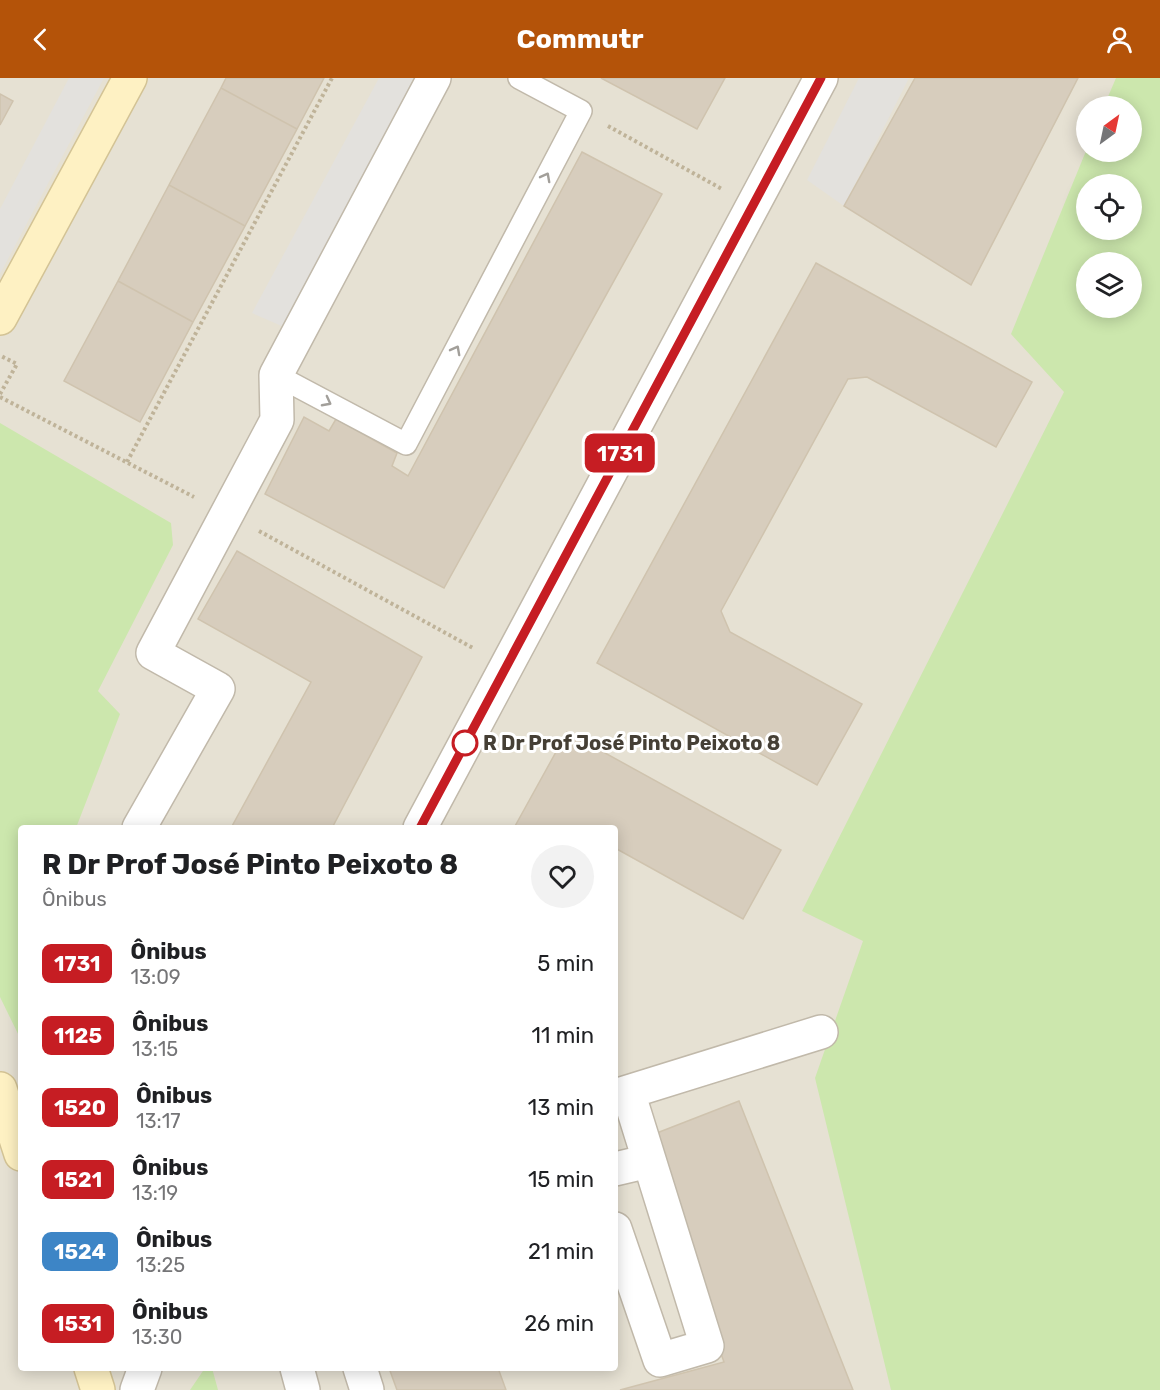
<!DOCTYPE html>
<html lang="pt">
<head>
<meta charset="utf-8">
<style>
  :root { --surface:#fff; --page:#f2f2f2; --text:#202124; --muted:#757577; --accent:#b45309 }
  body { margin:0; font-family:Rubik,sans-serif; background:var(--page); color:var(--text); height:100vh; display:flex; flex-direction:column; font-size:22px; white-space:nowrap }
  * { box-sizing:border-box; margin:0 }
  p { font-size:20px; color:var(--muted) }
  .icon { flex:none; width:33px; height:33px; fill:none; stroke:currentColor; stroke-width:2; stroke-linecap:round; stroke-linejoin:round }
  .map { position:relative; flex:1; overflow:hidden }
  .drawer { position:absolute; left:18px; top:747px; width:600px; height:546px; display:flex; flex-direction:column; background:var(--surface); border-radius:6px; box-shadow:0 3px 15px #0003 }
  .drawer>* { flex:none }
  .badge { padding:0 12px; border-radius:9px; font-size:21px; line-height:39px }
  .needle { width:39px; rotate:33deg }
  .controls { position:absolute; left:1076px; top:18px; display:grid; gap:12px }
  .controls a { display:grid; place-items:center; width:66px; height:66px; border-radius:50%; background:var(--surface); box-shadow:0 3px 15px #0003; font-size:30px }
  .map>.badge { position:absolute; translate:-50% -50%; box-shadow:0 0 0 3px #fff }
  .round { display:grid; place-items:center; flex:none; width:63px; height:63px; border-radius:32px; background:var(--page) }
  .overview { display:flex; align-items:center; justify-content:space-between; height:102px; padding:0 24px }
  h1 { font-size:28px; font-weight:700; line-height:45px }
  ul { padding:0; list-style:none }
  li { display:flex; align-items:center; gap:18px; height:72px; padding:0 24px }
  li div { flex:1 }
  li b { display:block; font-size:22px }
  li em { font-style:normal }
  li .badge { min-width:66px; font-weight:700; text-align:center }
  header { display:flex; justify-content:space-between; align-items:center; height:78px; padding:0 24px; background:var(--accent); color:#fff; font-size:27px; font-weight:700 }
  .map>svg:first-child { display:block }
</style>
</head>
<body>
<header><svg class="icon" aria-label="back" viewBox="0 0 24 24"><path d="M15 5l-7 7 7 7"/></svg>Commutr<svg class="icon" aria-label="person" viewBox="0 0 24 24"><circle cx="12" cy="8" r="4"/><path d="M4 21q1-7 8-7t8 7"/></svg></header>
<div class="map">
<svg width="1160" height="1312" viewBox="0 0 1160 1312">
  <rect width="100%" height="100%" fill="#f2efe5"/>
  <path fill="#e6e1d3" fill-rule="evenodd" d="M0,0H1138L1128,28H1086V230L1000,1312H0ZM21,750H615V1290H21Z"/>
  <path fill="#cce7ad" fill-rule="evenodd" d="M1116,0H1160V1312H891L815,1000L863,863L802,833L1064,314L1011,256L1086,73L1131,74V28H1104ZM1086,106H1131V152H1086ZM1086,184H1131V230H1086Z
    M0,345L171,445L173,467L98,613L120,636L76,750H21V962L0,919Z
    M205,1290H212L218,1312H190Z"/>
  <path fill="#e3e1dd" d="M69,0H104L0,196V131Z
    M379,0H417L284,249L252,235Z
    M859,0H909L844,128L807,102Z"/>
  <path fill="#d7cdbd" stroke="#cfc3ae" stroke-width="1.5" d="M226,0H324L297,51L221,10Z
    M601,0H725L697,51Z
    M915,0H1078L971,207L844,128Z
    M221,10L297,51L245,148L169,107Z
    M0,16L13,23L0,47Z
    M582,74L662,116L444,510L265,416L304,339L329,353L336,341L397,375L392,388L408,398Z
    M169,107L245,148L193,244L118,203Z
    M816,185L1032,304L996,369L867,299L848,301L721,533L730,554L862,626L817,707L597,585Z
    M118,203L193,244L140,344L64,303Z
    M237,473L422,579L332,750H231L311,604L198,541Z
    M567,654L781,772L743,841L615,770V750H514Z
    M739,1023L853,1312H620L724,1284L644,1060Z
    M389,1290H498L506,1312H397Z"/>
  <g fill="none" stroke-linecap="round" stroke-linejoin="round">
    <defs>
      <path id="lane" d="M276,297L406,366L581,33L519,0"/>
      <path id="street" d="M139,750L218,611L153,575L277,342L276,297L434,0
        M420,750L821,0
        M615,1018L821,954
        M615,1091L649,1083
        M615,1151L660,1282L707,1268L628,1014
        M297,1290L303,1312
        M360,1290L367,1312
        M137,1312L145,1290"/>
      <path id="secondary" d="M0,240L130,0
        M0,1011L21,1076
        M91,1290L98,1312"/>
    </defs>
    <use href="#lane" stroke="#c1b9aa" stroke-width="24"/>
    <use href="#street" stroke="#c1b9aa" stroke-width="36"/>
    <use href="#secondary" stroke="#d3c395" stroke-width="36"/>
    <path stroke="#bfb399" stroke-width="4" stroke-dasharray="3 3" stroke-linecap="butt" d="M608,48L722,111
      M0,316L17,286L1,278
      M0,319L194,419
      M127,384L332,0
      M259,453L473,570"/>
    <use href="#lane" stroke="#fff" stroke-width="21"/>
    <use href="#street" stroke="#fff" stroke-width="33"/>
    <use href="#secondary" stroke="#fef1c3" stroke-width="33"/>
  </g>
  <defs><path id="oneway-chevron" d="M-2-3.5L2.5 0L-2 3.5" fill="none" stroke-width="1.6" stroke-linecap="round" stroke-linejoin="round" transform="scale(1.5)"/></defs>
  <g stroke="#a29f9a">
    <use href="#oneway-chevron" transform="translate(546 99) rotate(-62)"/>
    <use href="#oneway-chevron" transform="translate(456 272) rotate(-62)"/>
    <use href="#oneway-chevron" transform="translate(327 324) rotate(28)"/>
  </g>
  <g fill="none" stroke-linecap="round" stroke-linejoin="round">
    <defs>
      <path id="line" d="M420,750L821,0"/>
    </defs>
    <use href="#line" stroke="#fff" stroke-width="14"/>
    <use href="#line" stroke="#c61d23" stroke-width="9"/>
  </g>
  <circle fill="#fff" stroke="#c61d23" stroke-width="3" cx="465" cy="665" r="12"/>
  <g text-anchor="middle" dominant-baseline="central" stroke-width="6" stroke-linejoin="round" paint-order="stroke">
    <g font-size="20" font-weight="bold" fill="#453f35" stroke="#fff" text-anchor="start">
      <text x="483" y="665">R Dr Prof José Pinto Peixoto 8</text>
    </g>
  </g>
</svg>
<div class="controls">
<a><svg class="needle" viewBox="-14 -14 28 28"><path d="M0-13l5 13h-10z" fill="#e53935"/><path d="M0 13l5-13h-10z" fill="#757577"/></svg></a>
<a><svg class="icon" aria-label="locate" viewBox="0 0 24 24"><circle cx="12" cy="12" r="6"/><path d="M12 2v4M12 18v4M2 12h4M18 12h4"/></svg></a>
<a><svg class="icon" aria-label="layers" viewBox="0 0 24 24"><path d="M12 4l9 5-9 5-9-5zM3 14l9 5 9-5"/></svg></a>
</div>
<b class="badge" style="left:620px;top:375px;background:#c61d23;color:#fff">1731</b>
<section class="drawer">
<div class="overview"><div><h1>R Dr Prof José Pinto Peixoto 8</h1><p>Ônibus</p></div><a class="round"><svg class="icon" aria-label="heart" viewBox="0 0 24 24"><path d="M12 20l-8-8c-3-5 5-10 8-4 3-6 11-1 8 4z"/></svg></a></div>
<ul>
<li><span class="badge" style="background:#c61d23;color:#fff">1731</span><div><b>Ônibus</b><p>13:09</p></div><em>5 min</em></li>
<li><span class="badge" style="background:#c61d23;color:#fff">1125</span><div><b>Ônibus</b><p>13:15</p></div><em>11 min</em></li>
<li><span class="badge" style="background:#c61d23;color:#fff">1520</span><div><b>Ônibus</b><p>13:17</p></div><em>13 min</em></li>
<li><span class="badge" style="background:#c61d23;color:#fff">1521</span><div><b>Ônibus</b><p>13:19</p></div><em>15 min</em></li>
<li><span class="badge" style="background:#3d85c6;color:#fff">1524</span><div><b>Ônibus</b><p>13:25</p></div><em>21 min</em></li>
<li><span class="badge" style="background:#c61d23;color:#fff">1531</span><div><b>Ônibus</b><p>13:30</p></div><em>26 min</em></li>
</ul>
</section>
</div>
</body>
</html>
